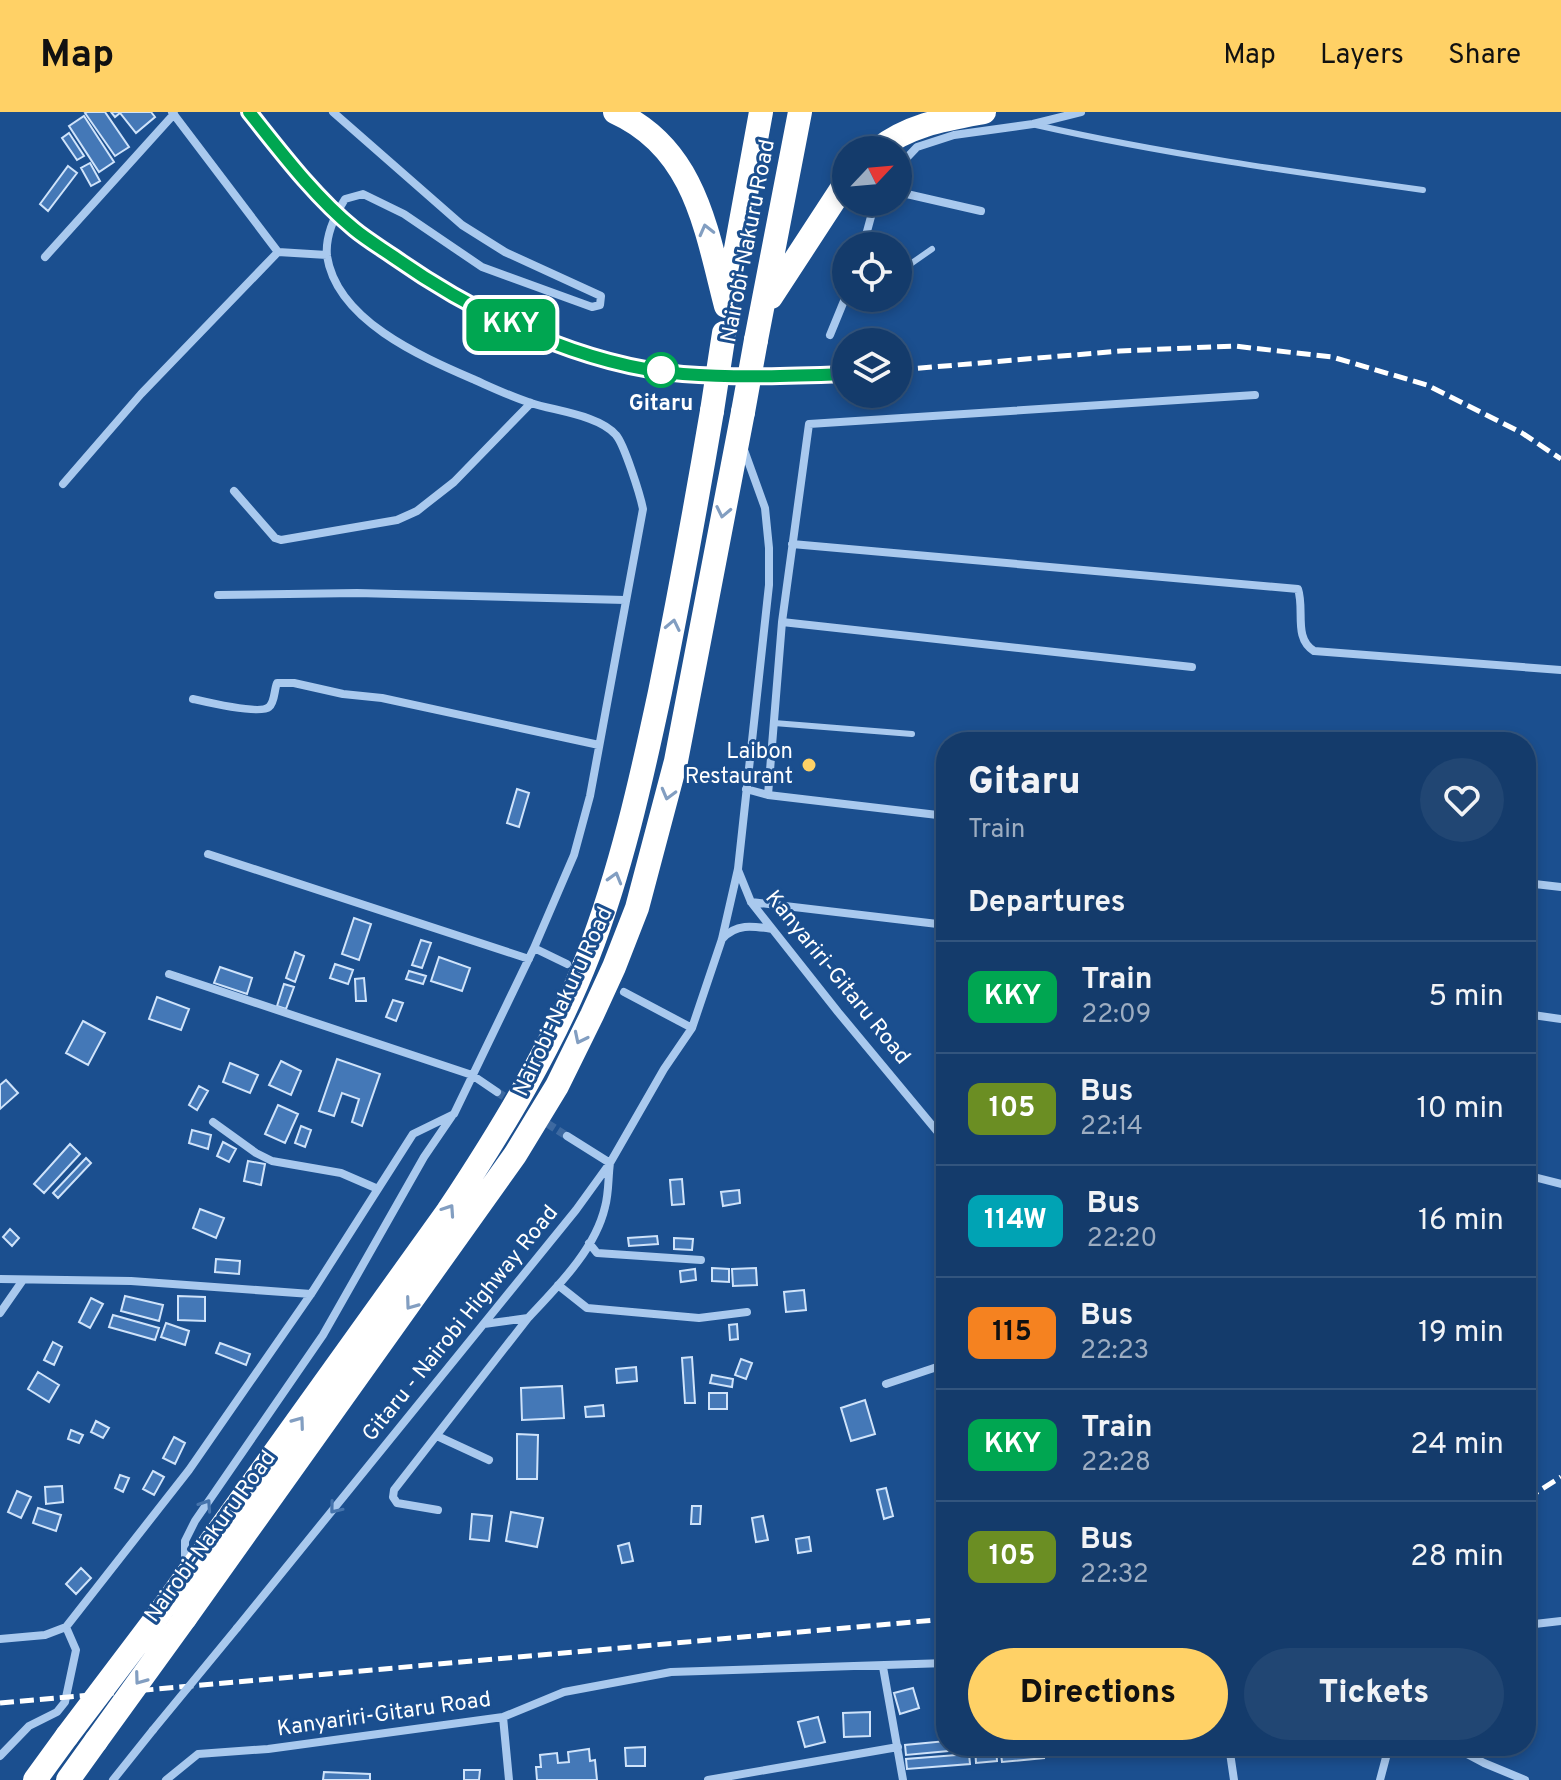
<!DOCTYPE html>
<html lang="en">
<head>
<meta charset="utf-8">
<style>
  :root { --surface:#143b6b; --page:#214673; --text:#f1f3f6; --muted:#9dadc1; --line:#33557e; --accent:#ffd166 }
  body { margin:0; font-family:Overpass,sans-serif; background:var(--page); color:var(--text); height:100vh; display:flex; flex-direction:column; font-size:30px; white-space:nowrap }
  * { box-sizing:border-box; margin:0 }
  p { font-size:26px; color:var(--muted) }
  .icon { flex:none; width:44px; height:44px; fill:none; stroke:currentColor; stroke-width:2; stroke-linecap:round; stroke-linejoin:round }
  .map { position:relative; flex:1; overflow:hidden }
  .sheet { position:absolute; left:936px; top:620px; width:600px; height:1024px; display:flex; flex-direction:column; background:var(--surface); border-radius:32px; box-shadow:0 4px 12px #0003,0 0 0 2px var(--line) }
  .sheet>* { flex:none }
  .badge { padding:0 16px; border-radius:12px; font-size:28px; line-height:52px }
  .needle { width:52px; rotate:64deg }
  .controls { position:absolute; left:832px; top:24px; display:grid; gap:16px }
  .controls a { display:grid; place-items:center; width:80px; height:80px; border-radius:50%; background:var(--surface); box-shadow:0 4px 12px #0003,0 0 0 2px var(--line); font-size:40px }
  .map>.badge { position:absolute; translate:-50% -50%; box-shadow:0 0 0 4px #fff }
  h2 { padding:0 32px; font-size:30px; line-height:72px }
  .round { display:grid; place-items:center; flex:none; width:84px; height:84px; border-radius:42px; background:var(--page) }
  .summary { display:flex; align-items:center; justify-content:space-between; height:136px; padding:0 32px }
  h1 { font-size:38px; font-weight:800; line-height:60px }
  .primary-button { display:flex; gap:16px; margin-top:auto; padding:16px 32px }
  .primary-button a { flex:1; height:92px; border-radius:48px; background:var(--accent); color:#111; font-size:32px; font-weight:800; line-height:92px; text-align:center }
  .primary-button a+a { background:var(--page); color:var(--text) }
  ul { padding:0; list-style:none }
  li { display:flex; align-items:center; gap:24px; height:112px; padding:0 32px; border-top:2px solid var(--line) }
  li div { flex:1 }
  li b { display:block; font-size:30px }
  li em { font-style:normal }
  li .badge { min-width:88px; font-weight:700; text-align:center }
  header { display:flex; align-items:center; gap:48px; box-sizing:border-box; height:112px; padding:0 40px; background:var(--accent); color:#111 }
  header strong { font-size:38px }
  nav { display:flex; gap:44px; margin-inline-start:auto; font-size:28px }
  .map>svg:first-child { display:block }
</style>
</head>
<body>
<header>
<strong>Map</strong>
<nav><a>Map</a><a>Layers</a><a>Share</a></nav>
</header>
<div class="map">
<svg width="1561" height="1668" viewBox="0 0 1561 1668">
  <rect width="100%" height="100%" fill="#1b4f8f"/>
  <path fill="#4478b7" stroke="#cfe3fa" stroke-width="2" d="M87,0H105L129,35L115,44L85,1Z
    M111,0H151L155,5L136,21L120,1L115,5Z
    M84,4L114,50L99,60L69,14Z
    M69,21L84,44L77,48L62,26Z
    M90,51L100,69L91,74L81,56Z
    M68,54L77,61L48,99L40,92Z
    M517,677L529,681L519,715L507,711Z
    M354,806L371,812L359,848L342,842Z
    M421,828L431,831L422,856L412,853Z
    M295,840L304,844L295,870L286,866Z
    M439,845L470,856L462,879L431,869Z
    M335,852L353,858L348,872L330,866Z
    M220,855L252,866L247,882L214,871Z
    M409,859L426,864L423,872L406,867Z
    M364,866L366,889H356L355,867Z
    M284,872L294,875L286,897L277,894Z
    M157,885L189,897L181,918L149,907Z
    M393,888L403,891L396,909L386,905Z
    M83,909L105,921L88,953L66,941Z
    M337,947L380,962L362,1014L352,1010L359,987L342,981L334,1004L319,999Z
    M281,949L301,959L291,983L269,973Z
    M230,951L258,963L250,981L223,970Z
    M6,968L18,981L0,997V973Z
    M199,974L208,979L197,998L189,993Z
    M278,993L298,1002L285,1031L265,1022Z
    M301,1014L311,1018L305,1035L295,1031Z
    M192,1018L211,1023L208,1037L189,1031Z
    M223,1030L236,1037L229,1050L217,1044Z
    M70,1032L80,1042L44,1081L34,1072Z
    M86,1046L91,1051L58,1086L53,1081Z
    M248,1049L265,1052L261,1073L244,1069Z
    M682,1067L684,1092L672,1093L670,1068Z
    M739,1078L740,1091L723,1094L721,1080Z
    M200,1097L224,1106L216,1126L193,1116Z
    M10,1117L19,1126L12,1134L3,1125Z
    M657,1124L658,1132L629,1134L628,1126Z
    M674,1126L693,1127L692,1138L674,1137Z
    M216,1147L240,1149L239,1162L215,1160Z
    M712,1156L729,1157V1170L712,1169Z
    M756,1156L757,1173L733,1174L732,1157Z
    M695,1157L696,1168L681,1170L680,1159Z
    M804,1178L806,1198L786,1200L784,1180Z
    M125,1184L163,1193L159,1209L121,1199Z
    M178,1184L205,1185V1209L178,1208Z
    M91,1186L103,1192L90,1216L79,1210Z
    M113,1203L159,1216L155,1228L109,1215Z
    M166,1211L189,1219L185,1233L161,1225Z
    M737,1212L738,1227L730,1228L729,1213Z
    M53,1230L62,1235L54,1253L44,1248Z
    M220,1231L250,1242L246,1253L216,1241Z
    M692,1245L695,1291H685L682,1246Z
    M741,1247L752,1251L746,1267L735,1263Z
    M636,1255L637,1269L617,1271L616,1257Z
    M38,1260L59,1273L49,1290L28,1277Z
    M712,1263L733,1267L732,1275L710,1271Z
    M562,1274L564,1306L522,1308L521,1276Z
    M709,1281H727V1297H709Z
    M865,1288L875,1322L851,1329L841,1296Z
    M603,1293L604,1304L586,1305L585,1295Z
    M96,1309L109,1316L103,1326L91,1320Z
    M71,1318L83,1323L79,1331L68,1327Z
    M517,1322L538,1323L537,1367H517Z
    M174,1325L185,1331L175,1352L163,1346Z
    M153,1359L164,1365L154,1383L143,1377Z
    M120,1363L129,1366L123,1380L115,1376Z
    M62,1374L63,1390L46,1392L45,1375Z
    M886,1376L893,1404L884,1407L877,1378Z
    M17,1379L31,1385L21,1406L8,1400Z
    M692,1394H701L700,1412H691Z
    M38,1396L61,1403L56,1419L33,1411Z
    M511,1400L543,1406L537,1435L506,1429Z
    M472,1402L492,1404L489,1429L470,1427Z
    M763,1404L768,1428L756,1430L752,1406Z
    M809,1425L811,1439L798,1441L796,1427Z
    M629,1431L633,1449L622,1451L618,1434Z
    M81,1456L91,1466L76,1482L66,1472Z
    M913,1576L919,1596L900,1602L894,1581Z
    M946,1598V1617L937,1618V1599Z
    M870,1600V1624L844,1625L843,1601Z
    M818,1605L825,1630L805,1635L798,1610Z
    M946,1629V1634H970V1637L906,1643L905,1633Z
    M975,1634H996L997,1649L976,1651Z
    M1000,1634H1043L1044,1646L1002,1650Z
    M645,1635V1654H626L625,1636Z
    M589,1637L590,1649L595,1648L597,1668H537L536,1655H541L540,1643L557,1641L558,1651L569,1650L568,1640Z
    M969,1642L970,1652L907,1657L906,1647Z
    M464,1658H480L479,1668H464Z
    M324,1660L370,1662V1668H323Z"/>
  <g fill="none" stroke-linecap="round" stroke-linejoin="round">
    <path stroke="#3d69a0" stroke-width="8" stroke-dasharray="8 4" stroke-linecap="butt" d="M497,980L567,1024"/>
    <path stroke="#a9c9ee" stroke-width="6" d="M1036,13C1164,42 1293,60 1423,78
      M898,153H909L932,137
      M774,611L912,622"/>
    <path stroke="#a9c9ee" stroke-width="8" d="M172,0L278,140L327,143
      M333,0L462,113L505,140L601,184L600,193L592,195L482,155L404,102L363,82L345,87C335,103 325,124 327,144C337,209 422,245 475,268C493,276 512,285 531,291C555,299 599,303 616,323C624,332 640,382 643,397L590,684L574,743L534,836
      M898,55L917,35L954,23L1033,12L1081,0
      M898,80L981,99
      M863,134L875,90
      M45,145L174,2
      M830,223L846,184
      M63,372L141,282L278,140
      M234,379L275,426L281,428L397,408L417,399L454,370L531,291
      M792,432L1298,477C1305,498 1293,526 1314,539L1561,558
      M218,483L357,481L625,488
      M782,510L1192,555
      M193,587C206,590 260,603 269,595C275,590 274,578 277,571H294L343,582L382,586L599,633
      M746,677L768,683L946,704
      M768,683L782,510L809,312L1255,283
      M208,742L529,847
      M738,758L751,790L838,900L946,1030
      M1526,771L1561,775
      M751,790L946,813
      M722,827C736,811 753,814 772,817
      M169,862L472,963L497,980
      M624,880L692,916
      M1526,902L1561,907
      M213,1010L256,1041L272,1049L341,1061L378,1077
      M567,1024L610,1051
      M1526,1063L1561,1072
      M589,1131L597,1141L701,1148
      M0,1167L131,1169L311,1182
      M558,1173L587,1196L699,1206L747,1200
      M1526,1178L1533,1180
      M0,1201L23,1168
      M484,1212L528,1206C557,1175 595,1138 605,1095C609,1081 608,1065 610,1051
      M886,1272L946,1252
      M437,1324L489,1348
      M438,1398L397,1391L393,1385L394,1378L528,1206
      M185,1453V1429L195,1409L323,1223L424,1045L452,1004
      M1526,1513L1561,1509
      M237,1516L576,1098L610,1051L664,957L692,916L722,827L738,757L769,473V436L765,396L743,335
      M0,1527L45,1523L66,1515L189,1358L311,1182L413,1022L454,1002L534,836L567,852
      M883,1555L903,1668
      M503,1605L509,1668
      M1229,1634L1234,1668
      M1452,1634L1484,1651L1525,1668
      M0,1644L29,1614L57,1600L65,1590L76,1538L66,1515
      M113,1668L153,1618
      M166,1668L198,1642L268,1637L503,1605L564,1580L671,1560L946,1551
      M708,1668L898,1635
      M1380,1668L1389,1634"/>
    <path stroke="#fff" stroke-width="24" d="M615,0C695,36 706,117 726,194
      M877,38C908,13 946,7 984,0
      M771,185L846,70
      M727,186L761,0
      M756,228L800,0
      M185,1506L515,1043L557,974L592,903L614,855L637,796L676,649L743,300
      M154,1509L448,1099C501,1019 553,934 588,844C621,758 641,669 660,580C679,486 696,393 712,299
      M35,1668L67,1624
      M68,1668L96,1629"/>
    <path stroke="#fff" stroke-width="5" stroke-dasharray="14 6" stroke-linecap="butt" d="M249,0C281,40 314,84 354,117C366,127 381,136 394,145C477,202 581,253 683,262C737,266 792,264 846,262
      M898,258L1120,239L1234,234L1332,245L1427,273L1522,321L1561,347
      M1526,1387L1561,1365
      M0,1591L946,1507"/>
    <path stroke="#a9c9ee" stroke-width="8" d="M153,1618L237,1516"/>
    <path stroke="#fff" stroke-width="24" d="M712,299L724,221
      M743,300L756,228
      M67,1624L154,1509
      M96,1629L185,1506"/>
  </g>
  <defs><path id="oneway-chevron" d="M-2-3.5L2.5 0L-2 3.5" fill="none" stroke-width="1.6" stroke-linecap="round" stroke-linejoin="round" transform="scale(2)"/></defs>
  <g stroke="#829ec1">
    <use href="#oneway-chevron" transform="translate(706 118) rotate(-104)"/>
    <use href="#oneway-chevron" transform="translate(723 400) rotate(102)"/>
    <use href="#oneway-chevron" transform="translate(673 513) rotate(-78)"/>
    <use href="#oneway-chevron" transform="translate(668 682) rotate(105)"/>
    <use href="#oneway-chevron" transform="translate(615 766) rotate(-74)"/>
    <use href="#oneway-chevron" transform="translate(580 926) rotate(116)"/>
    <use href="#oneway-chevron" transform="translate(449 1098) rotate(-56)"/>
    <use href="#oneway-chevron" transform="translate(411 1192) rotate(126)"/>
    <use href="#oneway-chevron" transform="translate(299 1310) rotate(-54)"/>
    <use href="#oneway-chevron" transform="translate(140 1567) rotate(126)"/>
  </g>
  <g stroke="#4674ac">
    <use href="#oneway-chevron" transform="translate(206 1393) rotate(-56)"/>
    <use href="#oneway-chevron" transform="translate(335 1396) rotate(129)"/>
  </g>
  <g fill="none" stroke-linecap="round" stroke-linejoin="round">
    <defs>
      <path id="line" d="M249,0C281,40 314,84 354,117C366,127 381,136 394,145C475,202 583,254 683,262C737,266 792,264 846,262"/>
    </defs>
    <use href="#line" stroke="#fff" stroke-width="18"/>
    <use href="#line" stroke="#00a651" stroke-width="12"/>
  </g>
  <circle fill="#fff" stroke="#00a651" stroke-width="4" cx="661" cy="258" r="16"/>
  <circle fill="#ffd166" stroke="#1b4f8f" stroke-width="3" cx="809" cy="653" r="8"/>
  <g text-anchor="middle" dominant-baseline="central" stroke-width="6" stroke-linejoin="round" paint-order="stroke">
    <g font-size="22" fill="#fff" stroke="#1b4f8f">
      <text transform="translate(749 129) rotate(-79)">Nairobi-Nakuru Road</text>
      <text transform="translate(837 866) rotate(51)">Kanyariri-Gitaru Road</text>
      <text transform="translate(564 890) rotate(-65)">Nairobi-Nakuru Road</text>
      <text transform="translate(461 1212) rotate(-51)">Gitaru - Nairobi Highway Road</text>
      <text transform="translate(211 1425) rotate(-54)">Nairobi-Nakuru Road</text>
      <text transform="translate(384 1603) rotate(-8)">Kanyariri-Gitaru Road</text>
    </g>
    <g font-size="22" font-weight="bold" fill="#fff" stroke="#1b4f8f">
      <text x="661" y="292">Gitaru</text>
    </g>
    <g font-size="22" fill="#fff" stroke="#1b4f8f" text-anchor="end">
      <text x="793" y="640">Laibon<tspan x="793" dy="25">Restaurant</tspan></text>
    </g>
  </g>
</svg>
<div class="controls">
<a><svg class="needle" viewBox="-14 -14 28 28"><path d="M0-13l5 13h-10z" fill="#e53935"/><path d="M0 13l5-13h-10z" fill="#9dadc1"/></svg></a>
<a><svg class="icon" aria-label="locate" viewBox="0 0 24 24"><circle cx="12" cy="12" r="6"/><path d="M12 2v4M12 18v4M2 12h4M18 12h4"/></svg></a>
<a><svg class="icon" aria-label="layers" viewBox="0 0 24 24"><path d="M12 4l9 5-9 5-9-5zM3 14l9 5 9-5"/></svg></a>
</div>
<b class="badge" style="left:511px;top:213px;background:#00a651;color:#fff">KKY</b>
<section class="sheet">
<div class="summary"><div><h1>Gitaru</h1><p>Train</p></div><a class="round"><svg class="icon" aria-label="heart" viewBox="0 0 24 24"><path d="M12 20l-8-8c-3-5 5-10 8-4 3-6 11-1 8 4z"/></svg></a></div>
<h2>Departures</h2>
<ul>
<li><span class="badge" style="background:#00a651;color:#fff">KKY</span><div><b>Train</b><p>22:09</p></div><em>5 min</em></li>
<li><span class="badge" style="background:#6b8e23;color:#fff">105</span><div><b>Bus</b><p>22:14</p></div><em>10 min</em></li>
<li><span class="badge" style="background:#00a3b4;color:#fff">114W</span><div><b>Bus</b><p>22:20</p></div><em>16 min</em></li>
<li><span class="badge" style="background:#f58220;color:#111">115</span><div><b>Bus</b><p>22:23</p></div><em>19 min</em></li>
<li><span class="badge" style="background:#00a651;color:#fff">KKY</span><div><b>Train</b><p>22:28</p></div><em>24 min</em></li>
<li><span class="badge" style="background:#6b8e23;color:#fff">105</span><div><b>Bus</b><p>22:32</p></div><em>28 min</em></li>
</ul>
<div class="primary-button"><a>Directions</a><a>Tickets</a></div>
</section>
</div>
</body>
</html>
